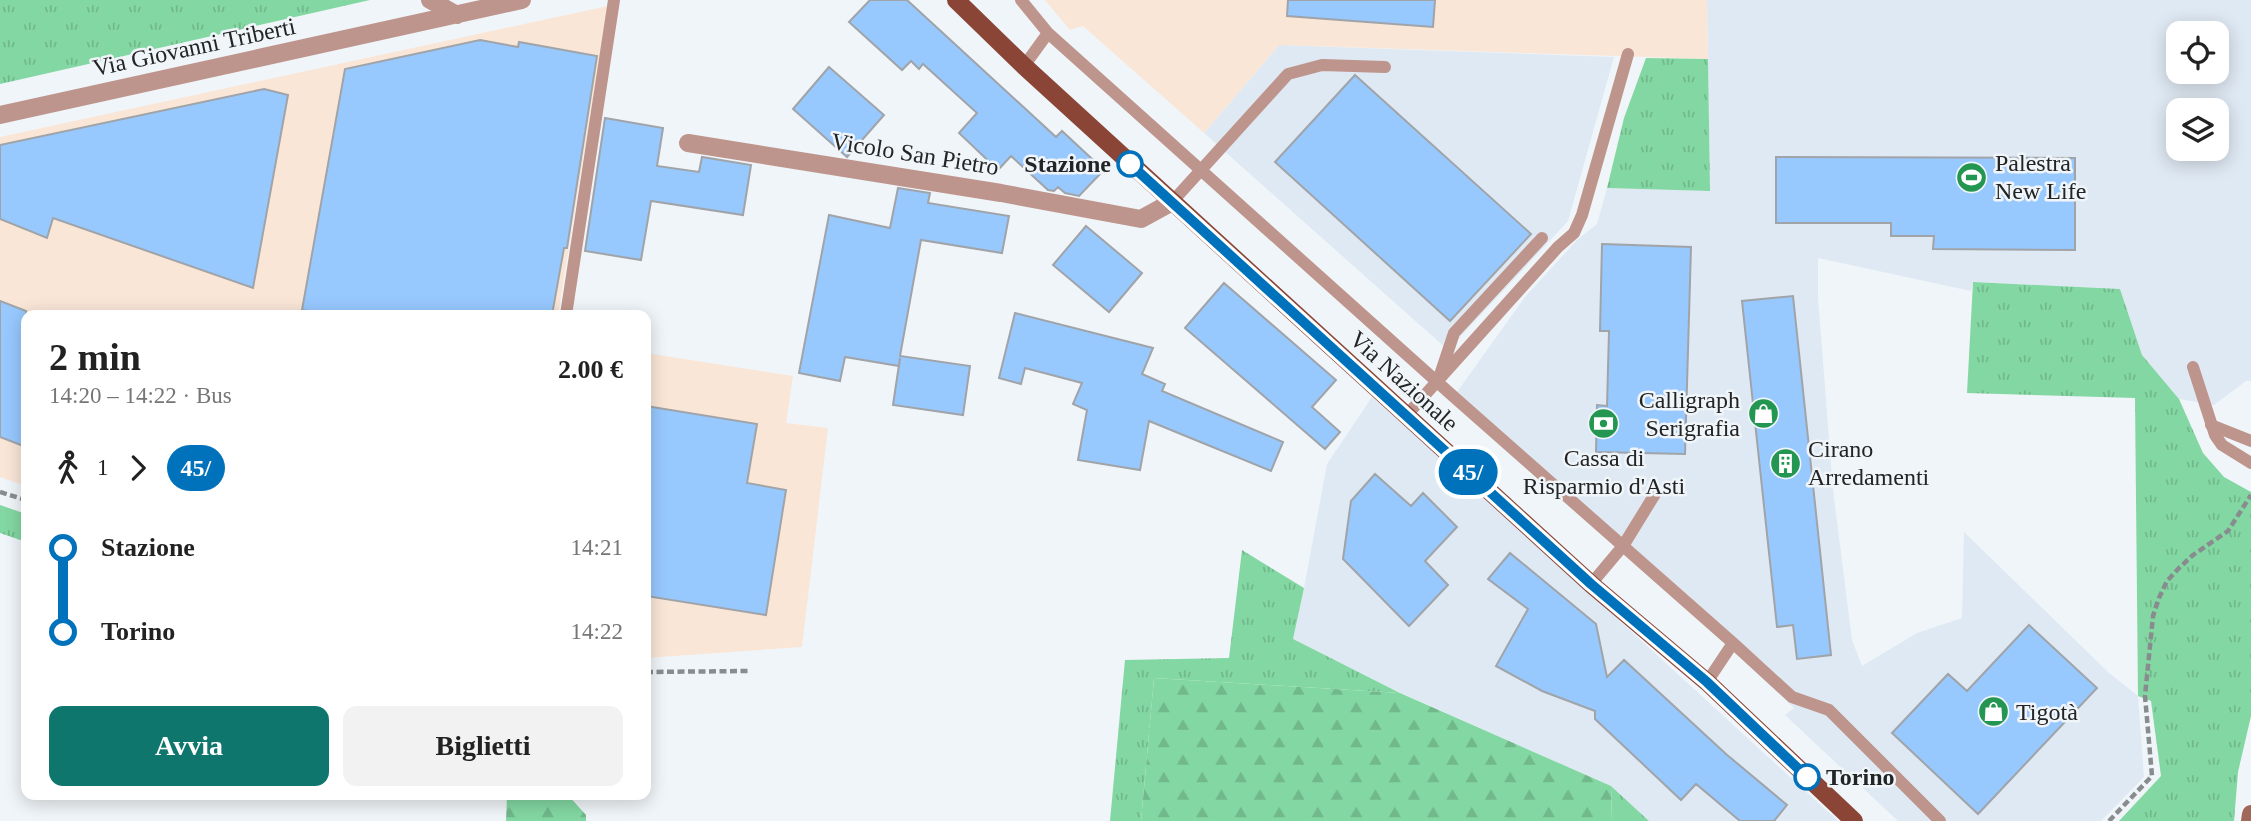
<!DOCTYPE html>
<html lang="it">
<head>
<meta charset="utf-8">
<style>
  :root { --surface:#fff; --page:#f2f2f2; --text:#222; --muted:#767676; --accent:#0f766e }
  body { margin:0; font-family:Georgia,serif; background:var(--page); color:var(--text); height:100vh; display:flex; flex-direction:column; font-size:26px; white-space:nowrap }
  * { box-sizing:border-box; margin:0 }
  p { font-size:23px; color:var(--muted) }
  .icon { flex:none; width:38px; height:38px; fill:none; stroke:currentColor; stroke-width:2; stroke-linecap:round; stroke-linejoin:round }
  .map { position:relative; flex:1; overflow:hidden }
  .side { position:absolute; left:21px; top:310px; width:630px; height:490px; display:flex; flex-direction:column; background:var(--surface); border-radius:14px; box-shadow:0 4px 18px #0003 }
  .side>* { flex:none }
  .badge { padding:0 14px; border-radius:23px; font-size:24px; line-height:46px }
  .buttons { position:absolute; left:2166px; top:21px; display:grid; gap:14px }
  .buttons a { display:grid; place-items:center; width:63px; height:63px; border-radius:14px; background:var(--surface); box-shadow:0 4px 18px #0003; font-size:35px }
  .map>.badge { position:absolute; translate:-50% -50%; box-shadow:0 0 0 4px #fff }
  .legs { display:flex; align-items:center; gap:10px; height:77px; padding:0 28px; font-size:23px }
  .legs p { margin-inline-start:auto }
  .headline { display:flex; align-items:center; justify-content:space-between; height:119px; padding:0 28px }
  h1 { font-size:38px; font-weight:700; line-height:52px }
  .button { display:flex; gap:14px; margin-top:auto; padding:14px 28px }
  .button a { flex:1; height:80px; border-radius:14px; background:var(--accent); color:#fff; font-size:28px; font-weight:700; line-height:80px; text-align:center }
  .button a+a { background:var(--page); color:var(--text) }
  ul { padding:0 28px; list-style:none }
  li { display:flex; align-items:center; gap:24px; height:84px; font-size:26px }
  li i { display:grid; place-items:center; width:10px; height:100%; margin:0 9px; background:currentColor }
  li i::after { content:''; width:18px; height:18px; margin:-9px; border:5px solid; border-radius:50%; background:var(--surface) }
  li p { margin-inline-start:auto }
  li:first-child i { background:linear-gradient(#0000 50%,currentColor 0) }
  li:last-child i { background:linear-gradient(currentColor 50%,#0000 0) }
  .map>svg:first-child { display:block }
</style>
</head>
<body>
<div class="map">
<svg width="2251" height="821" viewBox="0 0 2251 821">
  <defs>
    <pattern id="grass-tufts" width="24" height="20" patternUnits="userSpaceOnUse" patternTransform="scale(1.75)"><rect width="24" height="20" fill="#83d7a2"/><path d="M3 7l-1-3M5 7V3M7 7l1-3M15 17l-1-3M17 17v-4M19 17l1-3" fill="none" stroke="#71b88b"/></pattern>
    <pattern id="forest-firs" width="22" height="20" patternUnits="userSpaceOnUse" patternTransform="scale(1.75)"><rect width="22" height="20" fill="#83d7a2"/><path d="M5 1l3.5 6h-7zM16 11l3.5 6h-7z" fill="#71b88b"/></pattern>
  </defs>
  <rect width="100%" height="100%" fill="#f0f5f9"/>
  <path fill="#dfe9f3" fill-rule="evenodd" d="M1707,0H2251V381H2246L2214,405L2179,399L2142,355L2120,289L1973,282L1971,291L1818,258V297L1833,490L1852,640L1862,666L1917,633L1962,618L1964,532L2108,672L2138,696L2144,777L2101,821H1898L1785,715L1794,708L1457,392L1525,297L1577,240L1597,224L1607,188L1710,191ZM2179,33H2217V72H2179ZM2179,110H2217V149H2179Z
    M1279,45L1614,57L1568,221L1448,350L1204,133Z
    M1372,397L1490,502L1838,821H1649L1611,786L1401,693L1292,639L1304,588L1327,464Z"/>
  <path fill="#fae6d7" d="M1045,0H1707L1708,59L1279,45L1204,133L1083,26L1070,30Z
    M608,6L558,315H26V486L0,477V137Z
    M646,353L793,376L786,423L828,428L802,647L646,658Z"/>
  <path fill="url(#grass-tufts)" d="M0,0H370L0,84Z
    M1646,58L1708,59L1710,191L1607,188L1624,118Z
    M1973,282L2120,289L2142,355L2179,399L2203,453L2224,477L2251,492V716L2238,772L2234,821H2119L2161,776L2151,701L2138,696L2135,398L1967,393Z
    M0,505L26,514V542L0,533Z
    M1242,550L1304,588L1293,639L1400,693L1154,678L1141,821H1110L1125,660L1229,658Z
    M1611,786L1649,821H1612Z"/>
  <path fill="url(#forest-firs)" d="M1154,678L1400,693L1611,786L1612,821H1141Z
    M507,795H568L586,815V821H506Z"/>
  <path fill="#97c8fe" stroke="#a0a4a8" stroke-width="2" d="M870,0H907L1056,137L1062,131L1104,170L1079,196L1065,193L1058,187L1054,191L1048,190L1011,156L998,170L959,133L977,113L923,64L919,69L911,61L902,70L849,22Z
    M1288,0H1435L1433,27L1287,16Z
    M480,40L518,47L519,42L597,56L567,248H564L552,315H332L302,310L345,69Z
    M829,67L884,115L847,157L793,109Z
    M1355,75L1531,234L1450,321L1275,162Z
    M264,89L288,95L253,288L53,218L47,238L0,219V145Z
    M605,118L663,128L657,166L699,172L702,157L751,165L743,215L651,201L641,260L585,251Z
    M1776,157L2075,158V250L1933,249L1934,236H1891V223H1776Z
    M898,188L930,193L928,203L1009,216L1002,253L921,240L900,356L970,366L963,415L893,405L900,358L899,366L845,357L840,381L799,373L829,215L890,228Z
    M1086,226L1142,273L1109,312L1053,265Z
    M1602,244L1691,247L1685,454L1596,452L1597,405L1607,406L1609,331H1600Z
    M1224,283L1336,380L1312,407L1340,432L1325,449L1185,328Z
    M1793,296L1831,655L1797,659L1793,625L1777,627L1742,301Z
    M0,301L26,311V447L0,437Z
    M1015,313L1153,348L1142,374L1165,384L1162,391L1283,442L1271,471L1149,421L1140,470L1078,460L1087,410L1073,404L1082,383L1025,368L1021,384L999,378Z
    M646,406L757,424L747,483L786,490L766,615L646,596Z
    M1375,474L1411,506L1423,493L1457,527L1425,561L1448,585L1409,626L1343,559L1351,501Z
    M1510,553L1596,624L1607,677L1624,660L1726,754L1787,805L1774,821H1740L1696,784L1681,800L1595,719V711L1542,691L1496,666L1528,609L1488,579Z
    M2029,625L2097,688L1978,814L1892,733L1948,674L1967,691Z"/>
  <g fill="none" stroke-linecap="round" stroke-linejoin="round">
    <path stroke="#888c8e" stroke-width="4.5" stroke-dasharray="7 3.5" stroke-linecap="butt" d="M0,492L26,500
      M646,672L748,671
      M2109,821L2152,776L2145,696L2153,616L2159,598L2167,581L2179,568L2193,555L2228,531L2251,495"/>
    <path stroke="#be958c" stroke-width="12" d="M1021,0L1048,33L1024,66
      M1048,33L1454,397L1733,643L1707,682
      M1172,202L1288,74L1322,65L1385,67
      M566,315L614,0
      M2193,367L2215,435L2222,445L2251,463
      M1440,375L1454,333L1542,238
      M1406,416L1558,247L1574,233L1582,215L1628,54
      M2211,425L2251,441
      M1591,584L1623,546L1655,494
      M1733,643L1792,697L1829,710L1940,821"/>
    <path stroke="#be958c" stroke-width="18" d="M430,0L457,15
      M0,115L522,0
      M688,143L1001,193L1141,219L1172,202"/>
    <path stroke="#a1675a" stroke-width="18" d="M2250,821L2251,814"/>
    <path stroke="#8a4536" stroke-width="18" d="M956,0L1024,66L1591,584L1707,682L1854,821"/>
  </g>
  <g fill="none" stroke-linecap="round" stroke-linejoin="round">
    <defs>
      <path id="line-1" d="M1130,164L1591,584L1707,682L1807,777"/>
    </defs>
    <use href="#line-1" stroke="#fff" stroke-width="16"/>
    <use href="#line-1" stroke="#0072bc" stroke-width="10"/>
  </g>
  <defs>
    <symbol id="stadium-disc" viewBox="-11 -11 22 22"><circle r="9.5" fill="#239651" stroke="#f0f5f9"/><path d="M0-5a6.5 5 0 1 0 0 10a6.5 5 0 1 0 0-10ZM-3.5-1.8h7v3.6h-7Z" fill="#fff"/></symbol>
    <symbol id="shop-disc" viewBox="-11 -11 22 22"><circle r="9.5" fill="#239651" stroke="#f0f5f9"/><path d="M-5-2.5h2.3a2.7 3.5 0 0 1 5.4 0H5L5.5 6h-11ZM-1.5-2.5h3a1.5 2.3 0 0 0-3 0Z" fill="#fff"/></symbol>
    <symbol id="bank-disc" viewBox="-11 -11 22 22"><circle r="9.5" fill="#239651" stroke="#f0f5f9"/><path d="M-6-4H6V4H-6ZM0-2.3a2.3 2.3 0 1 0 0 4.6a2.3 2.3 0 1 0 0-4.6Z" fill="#fff"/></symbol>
    <symbol id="building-disc" viewBox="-11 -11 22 22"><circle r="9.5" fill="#239651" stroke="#f0f5f9"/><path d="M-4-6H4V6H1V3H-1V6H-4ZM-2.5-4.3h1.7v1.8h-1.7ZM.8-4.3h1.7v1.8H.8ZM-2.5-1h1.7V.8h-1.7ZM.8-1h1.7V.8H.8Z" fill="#fff"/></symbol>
  </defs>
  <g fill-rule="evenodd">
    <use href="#stadium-disc" x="1954" y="160" width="35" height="35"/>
    <use href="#shop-disc" x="1746" y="396" width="35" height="35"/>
    <use href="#bank-disc" x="1586" y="406" width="35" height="35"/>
    <use href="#building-disc" x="1768" y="446" width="35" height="35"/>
    <use href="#shop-disc" x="1976" y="694" width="35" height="35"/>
  </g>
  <g fill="#fff" stroke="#0072bc" stroke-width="3.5">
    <circle cx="1130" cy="164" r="12"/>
    <circle cx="1807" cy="777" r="12"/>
  </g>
  <g text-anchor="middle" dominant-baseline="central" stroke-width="5" stroke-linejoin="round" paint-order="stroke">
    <g font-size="24" fill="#222425" stroke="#f0f5f9">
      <text transform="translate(194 47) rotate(-12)">Via Giovanni Triberti</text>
      <text transform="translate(915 154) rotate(9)">Vicolo San Pietro</text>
      <text transform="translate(1404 381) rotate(42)">Via Nazionale</text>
    </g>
    <g font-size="24" fill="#222425" stroke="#f0f5f9" text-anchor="start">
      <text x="1995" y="163">Palestra<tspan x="1995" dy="28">New Life</tspan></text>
      <text x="1740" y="400" text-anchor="end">Calligraph<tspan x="1740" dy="28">Serigrafia</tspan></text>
      <text x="1808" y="449">Cirano<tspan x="1808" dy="28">Arredamenti</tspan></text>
      <text x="1604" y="458" text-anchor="middle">Cassa di<tspan x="1604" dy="28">Risparmio d'Asti</tspan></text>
      <text x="2016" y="712">Tigotà</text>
    </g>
    <g font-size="24" font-weight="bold" fill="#222425" stroke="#f0f5f9" text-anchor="end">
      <text x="1111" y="164">Stazione</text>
      <text x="1826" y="777" text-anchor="start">Torino</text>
    </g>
  </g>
</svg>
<div class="buttons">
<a><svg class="icon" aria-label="locate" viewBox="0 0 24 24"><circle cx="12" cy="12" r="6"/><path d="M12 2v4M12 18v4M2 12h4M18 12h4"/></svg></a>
<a><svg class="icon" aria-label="layers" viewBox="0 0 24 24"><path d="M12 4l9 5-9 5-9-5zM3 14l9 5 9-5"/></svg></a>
</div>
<b class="badge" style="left:1468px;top:472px;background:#0072bc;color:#fff">45/</b>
<section class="side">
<div class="headline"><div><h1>2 min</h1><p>14:20 – 14:22 · Bus</p></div><b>2.00 €</b></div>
<div class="legs"><svg class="icon" aria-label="walk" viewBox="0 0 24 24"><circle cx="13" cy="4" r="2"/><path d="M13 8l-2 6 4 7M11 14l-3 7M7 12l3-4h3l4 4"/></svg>1<svg class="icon" aria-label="forward" viewBox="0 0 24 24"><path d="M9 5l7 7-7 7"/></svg><b class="badge" style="background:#0072bc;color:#fff">45/</b></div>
<ul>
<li><i style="color:#0072bc"></i><b>Stazione</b><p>14:21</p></li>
<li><i style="color:#0072bc"></i><b>Torino</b><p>14:22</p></li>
</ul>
<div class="button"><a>Avvia</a><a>Biglietti</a></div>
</section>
</div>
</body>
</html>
